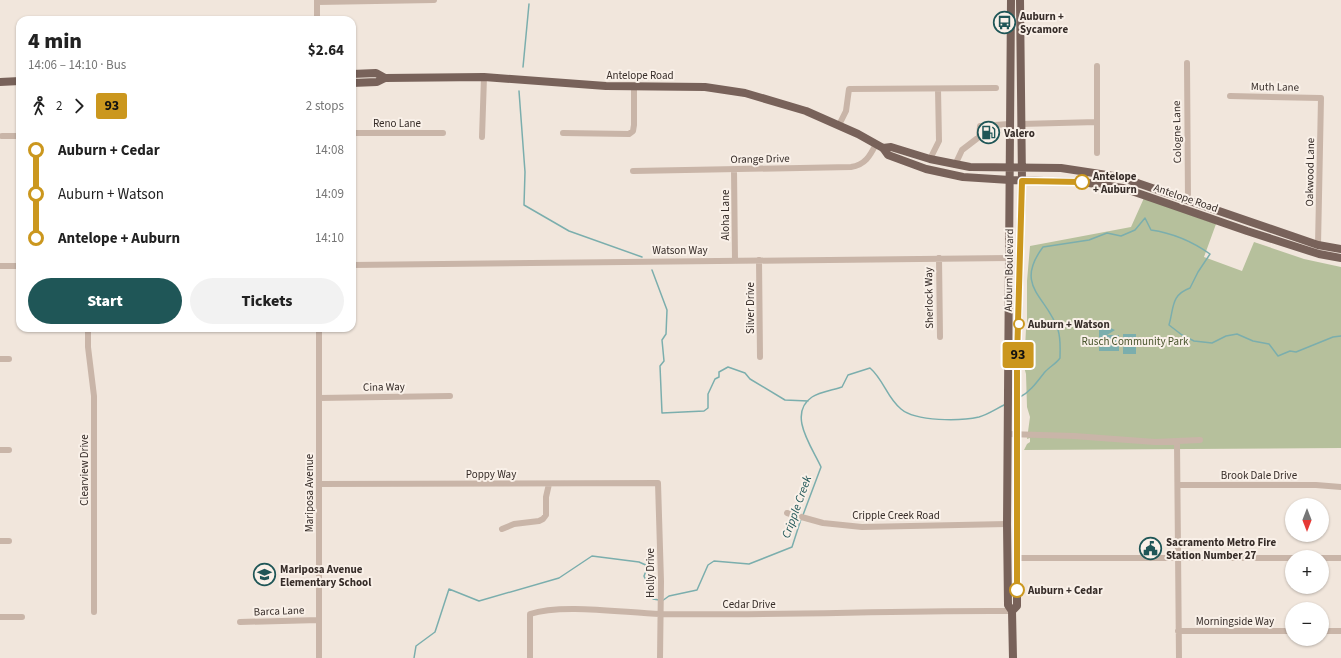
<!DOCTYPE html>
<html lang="en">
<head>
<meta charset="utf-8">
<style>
  :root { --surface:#fff; --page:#f2f2f2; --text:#222; --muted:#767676; --accent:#1f5657 }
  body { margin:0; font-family:"Source Sans 3",sans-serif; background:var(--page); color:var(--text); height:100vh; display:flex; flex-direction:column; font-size:15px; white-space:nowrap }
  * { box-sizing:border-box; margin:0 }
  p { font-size:13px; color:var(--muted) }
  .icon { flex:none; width:22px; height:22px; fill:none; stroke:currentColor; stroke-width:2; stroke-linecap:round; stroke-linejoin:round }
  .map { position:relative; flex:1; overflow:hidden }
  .drawer { position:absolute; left:16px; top:16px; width:340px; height:316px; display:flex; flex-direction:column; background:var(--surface); border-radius:12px; box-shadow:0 1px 3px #0004 }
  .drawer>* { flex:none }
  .badge { padding:0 8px; border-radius:3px; font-size:14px; line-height:26px }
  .needle { width:26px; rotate:180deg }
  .controls { position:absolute; left:1285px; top:498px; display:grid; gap:8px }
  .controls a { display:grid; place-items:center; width:44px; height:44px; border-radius:50%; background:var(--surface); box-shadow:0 1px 3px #0004; font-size:20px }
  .map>.badge { position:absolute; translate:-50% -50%; box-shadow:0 0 0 2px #fff }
  .legs { display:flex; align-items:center; gap:6px; height:44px; padding:0 12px; font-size:13px }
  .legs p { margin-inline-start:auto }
  .overview { display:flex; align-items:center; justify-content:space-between; height:68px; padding:0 12px }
  h1 { font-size:22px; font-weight:800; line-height:30px }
  .button { display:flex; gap:8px; margin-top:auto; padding:8px 12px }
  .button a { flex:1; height:46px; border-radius:24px; background:var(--accent); color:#fff; font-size:16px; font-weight:800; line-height:46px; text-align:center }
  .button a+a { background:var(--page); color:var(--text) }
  ul { padding:0 12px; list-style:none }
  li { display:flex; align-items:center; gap:14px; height:44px; font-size:15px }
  li i { display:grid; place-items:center; width:6px; height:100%; margin:0 5px; background:currentColor }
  li i::after { content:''; width:10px; height:10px; margin:-5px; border:3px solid; border-radius:50%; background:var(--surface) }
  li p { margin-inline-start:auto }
  li:first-child i { background:linear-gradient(#0000 50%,currentColor 0) }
  li:last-child i { background:linear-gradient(currentColor 50%,#0000 0) }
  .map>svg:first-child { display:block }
</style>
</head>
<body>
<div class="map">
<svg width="1341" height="658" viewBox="0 0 1341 658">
  <rect width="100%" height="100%" fill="#f1e6dc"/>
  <path fill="#b6c09c" d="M1144,198L1216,224L1204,257L1242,271L1254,242L1304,259L1341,267V448L1024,450L1027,444L1030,442V438L1027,439L1030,417L1027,407L1026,374L1024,367L1026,329L1027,327V281L1030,246L1131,227Z"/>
  <path fill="#7baead" d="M1099,325L1106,326L1115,330L1107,335H1119V351H1099Z
    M1123,334H1136V354H1123Z"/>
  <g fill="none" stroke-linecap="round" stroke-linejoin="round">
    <path stroke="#7baead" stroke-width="1.5" d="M523,67L529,4
      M519,91L525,172L524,205L569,231L642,257
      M652,270L667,310L666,334L662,340L664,361L660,366L662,413L704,411L708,408V394L715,379L719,377V372L728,367L745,373L750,379L785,400L808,401
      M1020,397C1030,392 1037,382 1044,373C1049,367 1056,364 1060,358C1060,349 1061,339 1058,330C1048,297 1013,287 1043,247L1089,240L1107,233L1121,236L1135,230L1145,218L1151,230C1172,233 1193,242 1210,254L1198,272L1190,288C1171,295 1174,307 1169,325L1182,335L1194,341L1212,343L1226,336L1237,334L1253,341L1269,344L1278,356L1290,351L1296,352L1333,337L1341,336
      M803,515L821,467C812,447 787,414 812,397C819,392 833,390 842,387L848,375L870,368C884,380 887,398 901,409C916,422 961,421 979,417C987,415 996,409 1004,405
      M662,601L669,596L697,590L708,565L714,561L749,564L792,547L801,519
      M414,658L416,646L435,632L449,589L479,601L559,578L592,556L639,562L648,566L644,576L653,599L659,600"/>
    <path stroke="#c9b5a8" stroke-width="6" d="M317,2L434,0
      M317,20V0
      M1187,63L1188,200
      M1097,66V153
      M1230,96L1321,98L1318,245
      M1021,124L1097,122
      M839,125L846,111L849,89L996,88
      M352,133H443
      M563,133L629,134L633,131L634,125V86
      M2,136H20
      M482,137L484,77
      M930,159L939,141L938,89
      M955,165L962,150L979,137L980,126L1009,124
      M734,170L735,260
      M633,171L851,167C865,165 870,156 876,144
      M939,258L940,337
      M759,260L760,357
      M352,265L1009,258
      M0,266H20
      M88,328V347L94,396V612
      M319,328V658
      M0,359H9
      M319,398L450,396
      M1007,434L1074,436L1155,442L1200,440
      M1177,442L1179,658
      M0,450H9
      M319,484L658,483L661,581L660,658
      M1178,485H1316L1341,487
      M787,513L823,523L862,527L1007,524
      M502,529L514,524L539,521L543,519L546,515V497L549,484
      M0,541H9
      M1018,558H1292
      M1322,558H1341
      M0,617H22
      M240,622L319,620
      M1178,631H1292
      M1322,631H1341
      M530,658V614C562,603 625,613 660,614C778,616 895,610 1012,611"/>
    <path stroke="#78625a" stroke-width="8" d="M1011,0L1007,524L1008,605L1012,611L1013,658
      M352,74L376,73L385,78
      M0,82L20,81
      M352,83L377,82L385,78L484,77L606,86L705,87L745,93L806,111L858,134L883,148L888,155L926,169L963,177L1010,180L1082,182L1123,188L1247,231L1319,254L1341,258
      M883,148L891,147L930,159L970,167L1061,168L1120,177L1318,245L1341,249
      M1012,611L1017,606V358L1022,181L1020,0"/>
  </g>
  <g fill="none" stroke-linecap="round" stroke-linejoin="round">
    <defs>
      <path id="line-1" d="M1017,590V358L1022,181L1082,182"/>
    </defs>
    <use href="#line-1" stroke="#fff" stroke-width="9"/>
    <use href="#line-1" stroke="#cb971e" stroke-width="6"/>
  </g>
  <defs>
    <symbol id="bus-ring" viewBox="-11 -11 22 22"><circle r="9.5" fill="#f9f0e8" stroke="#1f5657" stroke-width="1.5"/><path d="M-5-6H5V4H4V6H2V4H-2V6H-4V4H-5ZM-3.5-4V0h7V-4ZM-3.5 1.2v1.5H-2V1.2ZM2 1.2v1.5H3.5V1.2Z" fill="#1f5657"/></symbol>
    <symbol id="fuel-ring" viewBox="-11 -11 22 22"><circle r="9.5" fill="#f9f0e8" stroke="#1f5657" stroke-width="1.5"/><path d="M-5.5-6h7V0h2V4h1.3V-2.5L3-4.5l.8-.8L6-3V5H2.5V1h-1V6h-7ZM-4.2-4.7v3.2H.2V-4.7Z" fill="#1f5657"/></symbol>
    <symbol id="civic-ring" viewBox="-11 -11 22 22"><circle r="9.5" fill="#f9f0e8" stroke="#1f5657" stroke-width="1.5"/><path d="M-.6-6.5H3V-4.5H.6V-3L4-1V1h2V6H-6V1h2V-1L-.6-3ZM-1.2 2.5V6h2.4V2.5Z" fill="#1f5657"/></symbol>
    <symbol id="school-ring" viewBox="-11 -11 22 22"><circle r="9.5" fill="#f9f0e8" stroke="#1f5657" stroke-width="1.5"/><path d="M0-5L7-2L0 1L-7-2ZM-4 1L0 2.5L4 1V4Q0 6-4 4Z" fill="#1f5657"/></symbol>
  </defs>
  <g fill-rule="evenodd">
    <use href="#bus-ring" x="992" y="10" width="25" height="25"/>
    <use href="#fuel-ring" x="976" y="120" width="25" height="25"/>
    <use href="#civic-ring" x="1138" y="536" width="25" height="25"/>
    <use href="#school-ring" x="252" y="562" width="25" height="25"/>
  </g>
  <g fill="#fff" stroke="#cb971e" stroke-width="2">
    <circle cx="1082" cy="182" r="7"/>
    <circle cx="1019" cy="324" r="5"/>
    <circle cx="1017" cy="590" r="7"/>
  </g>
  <g text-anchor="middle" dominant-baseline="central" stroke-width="4" stroke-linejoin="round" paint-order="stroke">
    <g font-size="11" font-weight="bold" fill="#362c28" stroke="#f9f0e8" text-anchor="start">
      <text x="1020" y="16">Auburn +<tspan x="1020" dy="13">Sycamore</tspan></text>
      <text x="1004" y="133">Valero</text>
      <text x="1166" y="542">Sacramento Metro Fire<tspan x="1166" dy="13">Station Number 27</tspan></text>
      <text x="280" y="569">Mariposa Avenue<tspan x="280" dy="13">Elementary School</tspan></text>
    </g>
    <g font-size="11" fill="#362c28" stroke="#f9f0e8">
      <text x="640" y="75">Antelope Road</text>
      <text transform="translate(1275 87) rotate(1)">Muth Lane</text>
      <text x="397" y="123">Reno Lane</text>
      <text transform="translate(1177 132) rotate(-91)">Cologne Lane</text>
      <text transform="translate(760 159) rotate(-1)">Orange Drive</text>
      <text transform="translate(1310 172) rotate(-89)">Oakwood Lane</text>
      <text transform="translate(1186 198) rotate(19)">Antelope Road</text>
      <text transform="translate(725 215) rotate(-90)">Aloha Lane</text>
      <text x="680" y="250">Watson Way</text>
      <text transform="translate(1009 270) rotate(-89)">Auburn Boulevard</text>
      <text transform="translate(929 298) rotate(-91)">Sherlock Way</text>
      <text transform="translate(750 308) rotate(-90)">Silver Drive</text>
      <text transform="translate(384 387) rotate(-1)">Cina Way</text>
      <text transform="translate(84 470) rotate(-90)">Clearview Drive</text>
      <text x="491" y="474">Poppy Way</text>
      <text x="1259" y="475">Brook Dale Drive</text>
      <text transform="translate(309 493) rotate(-90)">Mariposa Avenue</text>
      <text x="896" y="515">Cripple Creek Road</text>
      <text transform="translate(650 573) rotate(-90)">Holly Drive</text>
      <text x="749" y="604">Cedar Drive</text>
      <text transform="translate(279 611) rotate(-2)">Barca Lane</text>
      <text x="1235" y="621">Morningside Way</text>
    </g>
    <g font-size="11" font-weight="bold" fill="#362c28" stroke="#f9f0e8" text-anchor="start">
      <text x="1093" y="176">Antelope<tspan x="1093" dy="13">+ Auburn</tspan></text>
      <text x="1028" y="324">Auburn + Watson</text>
      <text x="1028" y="590">Auburn + Cedar</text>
    </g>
    <g font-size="11" fill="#48542c" stroke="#f9f0e8">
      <text x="1135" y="341">Rusch Community Park</text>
    </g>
    <g font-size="12" font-style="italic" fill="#1f5657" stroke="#f9f0e8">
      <text transform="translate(797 507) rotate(-70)">Cripple Creek</text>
    </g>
  </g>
</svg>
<div class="controls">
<a><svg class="needle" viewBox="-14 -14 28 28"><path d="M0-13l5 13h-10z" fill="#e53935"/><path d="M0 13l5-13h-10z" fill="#767676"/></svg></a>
<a>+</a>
<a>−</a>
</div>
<b class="badge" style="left:1018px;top:355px;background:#cb971e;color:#111">93</b>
<section class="drawer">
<div class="overview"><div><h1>4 min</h1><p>14:06 – 14:10 · Bus</p></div><b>$2.64</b></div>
<div class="legs"><svg class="icon" aria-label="walk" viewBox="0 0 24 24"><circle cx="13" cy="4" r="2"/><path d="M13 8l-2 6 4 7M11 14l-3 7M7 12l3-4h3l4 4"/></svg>2<svg class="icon" aria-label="forward" viewBox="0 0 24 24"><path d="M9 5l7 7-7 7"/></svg><b class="badge" style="background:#cb971e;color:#111">93</b><p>2 stops</p></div>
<ul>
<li><i style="color:#cb971e"></i><b>Auburn + Cedar</b><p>14:08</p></li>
<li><i style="color:#cb971e"></i><span>Auburn + Watson</span><p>14:09</p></li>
<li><i style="color:#cb971e"></i><b>Antelope + Auburn</b><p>14:10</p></li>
</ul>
<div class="button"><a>Start</a><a>Tickets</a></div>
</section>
</div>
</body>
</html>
